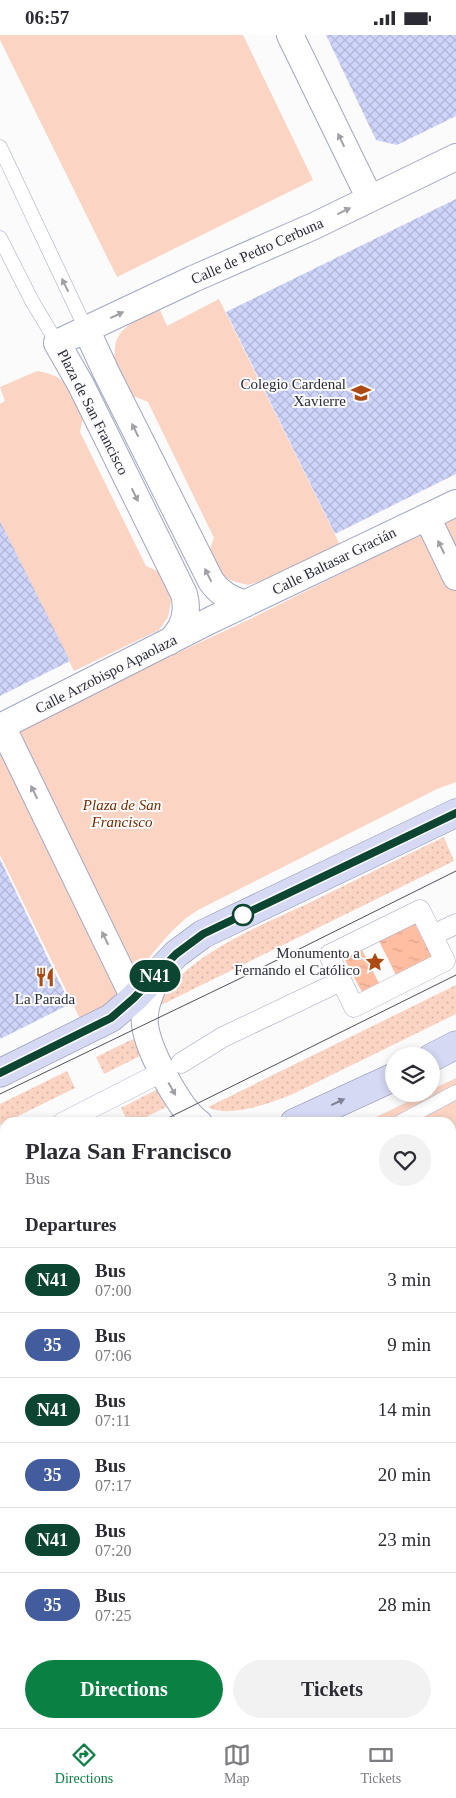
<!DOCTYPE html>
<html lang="en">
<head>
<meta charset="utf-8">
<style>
  :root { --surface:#fff; --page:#f2f2f3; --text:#2b2b33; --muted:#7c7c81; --line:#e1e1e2; --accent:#0b8043 }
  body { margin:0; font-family:Georgia,serif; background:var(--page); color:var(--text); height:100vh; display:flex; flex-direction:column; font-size:19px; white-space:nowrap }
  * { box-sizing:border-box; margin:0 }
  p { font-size:16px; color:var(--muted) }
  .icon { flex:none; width:28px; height:28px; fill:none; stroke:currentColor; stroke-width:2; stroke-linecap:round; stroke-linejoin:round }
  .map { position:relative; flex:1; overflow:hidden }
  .side { position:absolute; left:0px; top:1082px; width:456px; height:611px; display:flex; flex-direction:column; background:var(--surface); border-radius:15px 15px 0 0; box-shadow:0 2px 8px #0003 }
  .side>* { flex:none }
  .badge { padding:0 10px; border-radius:16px; font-size:18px; line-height:32px }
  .fabs { position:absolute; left:385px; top:1012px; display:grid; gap:10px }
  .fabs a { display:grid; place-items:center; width:55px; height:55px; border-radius:50%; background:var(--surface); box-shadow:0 2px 8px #0003; font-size:25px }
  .map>.badge { position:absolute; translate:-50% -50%; box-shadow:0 0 0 2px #fff }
  h2 { padding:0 25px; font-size:19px; line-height:45px }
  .round { display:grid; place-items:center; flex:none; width:52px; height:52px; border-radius:26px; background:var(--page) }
  .summary { display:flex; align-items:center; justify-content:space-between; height:85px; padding:0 25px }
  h1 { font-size:24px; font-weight:700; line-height:38px }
  .action { display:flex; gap:10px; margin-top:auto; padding:10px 25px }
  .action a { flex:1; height:58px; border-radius:30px; background:var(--accent); color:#fff; font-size:20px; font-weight:700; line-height:58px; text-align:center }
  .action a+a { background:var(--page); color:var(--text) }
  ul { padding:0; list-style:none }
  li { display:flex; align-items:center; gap:15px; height:65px; padding:0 25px; border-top:1px solid var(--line) }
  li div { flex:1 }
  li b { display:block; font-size:19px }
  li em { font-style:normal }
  li .badge { min-width:55px; font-weight:700; text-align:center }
  .status { display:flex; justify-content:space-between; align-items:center; height:35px; padding:0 25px; background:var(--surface); direction:ltr }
  .status svg { height:14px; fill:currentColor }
  .tabs { display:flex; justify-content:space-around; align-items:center; height:70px; border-top:1px solid var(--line); background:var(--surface); font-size:14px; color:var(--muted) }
  .tabs a { display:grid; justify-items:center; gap:2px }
  .tabs .selected { color:var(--accent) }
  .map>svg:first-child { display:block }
</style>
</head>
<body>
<div class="status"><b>06:57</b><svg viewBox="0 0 49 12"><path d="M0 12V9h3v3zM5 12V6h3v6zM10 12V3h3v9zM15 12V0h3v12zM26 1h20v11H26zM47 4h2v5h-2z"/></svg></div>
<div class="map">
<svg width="456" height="1693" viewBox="0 0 456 1693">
  <defs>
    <pattern id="grass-dots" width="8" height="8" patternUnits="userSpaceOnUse" patternTransform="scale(1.25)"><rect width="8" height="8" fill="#fbd4c4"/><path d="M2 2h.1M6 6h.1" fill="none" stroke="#d7b6a9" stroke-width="1.8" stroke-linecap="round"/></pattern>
    <pattern id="water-ripples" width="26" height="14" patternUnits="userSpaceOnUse" patternTransform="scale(1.25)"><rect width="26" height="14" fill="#ffbda1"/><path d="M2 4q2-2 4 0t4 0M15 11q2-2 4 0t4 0" fill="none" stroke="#dba38b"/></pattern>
    <pattern id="building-cross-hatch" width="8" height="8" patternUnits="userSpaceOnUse" patternTransform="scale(1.25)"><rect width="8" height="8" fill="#cfd5fa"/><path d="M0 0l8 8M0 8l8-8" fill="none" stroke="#b2b7d7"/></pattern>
  </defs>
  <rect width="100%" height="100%" fill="#fbfbfb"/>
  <path fill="url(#grass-dots)" d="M444,802L454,826L157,972C182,920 263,890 313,866C356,845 400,823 444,802Z
    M456,950V979L295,1058C274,1067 229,1084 208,1072Z
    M133,1004L142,1020L104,1039L96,1022Z
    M67,1036L75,1053L0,1090V1069Z
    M158,1054L166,1072L134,1088L128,1087L121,1073Z"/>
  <path fill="#fbd4c4" d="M0,0H243L313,145L117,242L0,5Z
    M219,264L340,510L264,545L248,550L232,546L220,539L208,519L214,503L148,367L131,360C126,349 117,336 114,325C114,321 115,317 115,313C117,290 142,283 160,275L167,291Z
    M37,336C68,341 69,354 84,378L80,397L146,531L162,538L172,561L168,582L159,595L74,636L0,486V369L5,366L0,352Z
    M456,481V747L437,754L198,875L186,883L170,898L152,919L122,958L82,988L0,820V704L87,660L248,585Z
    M456,1043V1294L451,1296V1088H355L372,1084L424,1059H431V1055Z
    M179,1689H296L288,1693H181Z"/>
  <path fill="url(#water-ripples)" d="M414,887L432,922L396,940L378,904Z
    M361,913L379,948L362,957L343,921Z"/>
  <path fill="url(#building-cross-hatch)" d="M326,0H456V81L397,110L376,105Z
    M456,164V439L335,499L226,277Z
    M0,486L70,626L0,661Z
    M0,824L70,969L0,1004Z"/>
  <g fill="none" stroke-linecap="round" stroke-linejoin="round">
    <defs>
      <path id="service" d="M0,112L86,294
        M0,203L32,266L57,308
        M398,1088L456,1057"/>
      <path id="pedestrian" d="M420,875L445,926L354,972L329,920Z
        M433,900L456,889
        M181,1028L223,1002L341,946
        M62,1088L152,1042
        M0,1118L5,1116"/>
      <path id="minor" d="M290,0L370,164
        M86,294L106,337L211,546C220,559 231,564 245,569
        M427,482L456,542
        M169,607C184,594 189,578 184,559L81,350L57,308L193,244L314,191L456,122
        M2,691L134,963
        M0,692L211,585L456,468
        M156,945C150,959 143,974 145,990C148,1015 179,1074 199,1088
        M451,1312L456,1310
        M0,1534L5,1532
        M0,1580L5,1590
        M451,1655L456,1653
        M55,1689L58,1693
        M374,1693L383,1689"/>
      <path id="primary" d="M431,1023L456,1010
        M0,1038L111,983L134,963L176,919L203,899L456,778
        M294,1088L394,1042
        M0,1192L5,1189"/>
    </defs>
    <use href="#service" stroke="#a1a6c4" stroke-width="15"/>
    <use href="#pedestrian" stroke="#a1a6c4" stroke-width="21"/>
    <use href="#minor" stroke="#a1a6c4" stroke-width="28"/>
    <use href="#primary" stroke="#878dad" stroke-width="29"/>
    <use href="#service" stroke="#fff" stroke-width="14"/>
    <use href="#pedestrian" stroke="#fff" stroke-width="20"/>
    <use href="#minor" stroke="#fff" stroke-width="26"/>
    <use href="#primary" stroke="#d5d9f4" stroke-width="28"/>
    <path stroke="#4f515a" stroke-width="1" d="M0,1059L239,944L456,836
      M158,1088L456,940
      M0,1166L5,1163"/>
  </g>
  <defs><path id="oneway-solid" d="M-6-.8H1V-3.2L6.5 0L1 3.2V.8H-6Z" transform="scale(1.25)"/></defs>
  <g fill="#a0a0a6">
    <use href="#oneway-solid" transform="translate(341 105) rotate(-116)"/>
    <use href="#oneway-solid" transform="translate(344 176) rotate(-26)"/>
    <use href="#oneway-solid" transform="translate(65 250) rotate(-116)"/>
    <use href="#oneway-solid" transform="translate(117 280) rotate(-25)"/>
    <use href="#oneway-solid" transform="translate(135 395) rotate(-117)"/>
    <use href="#oneway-solid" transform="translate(135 460) rotate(64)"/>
    <use href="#oneway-solid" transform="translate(441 512) rotate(-116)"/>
    <use href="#oneway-solid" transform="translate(208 540) rotate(-117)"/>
    <use href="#oneway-solid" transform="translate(34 757) rotate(-116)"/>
    <use href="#oneway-solid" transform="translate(105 903) rotate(-116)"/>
    <use href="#oneway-solid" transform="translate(172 1054) rotate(61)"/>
  </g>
  <use fill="#808396" href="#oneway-solid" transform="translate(338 1067) rotate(-25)"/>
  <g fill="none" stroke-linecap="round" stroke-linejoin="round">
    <defs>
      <path id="line" d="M0,1038L111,983L134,963L176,919L203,899L456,778"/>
    </defs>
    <use href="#line" stroke="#fff" stroke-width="11"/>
    <use href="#line" stroke="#0c4532" stroke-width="8"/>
  </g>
  <defs>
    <symbol id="school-bare" viewBox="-9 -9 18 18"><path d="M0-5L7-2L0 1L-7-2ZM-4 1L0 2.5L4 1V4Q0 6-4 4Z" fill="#ad4a13" stroke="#fbfbfb" stroke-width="2.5" paint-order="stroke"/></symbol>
    <symbol id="sight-bare" viewBox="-9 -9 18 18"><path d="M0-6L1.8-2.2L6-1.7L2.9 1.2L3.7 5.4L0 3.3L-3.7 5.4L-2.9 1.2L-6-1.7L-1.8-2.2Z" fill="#ad4a13" stroke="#fbfbfb" stroke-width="2.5" paint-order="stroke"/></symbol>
    <symbol id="restaurant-bare" viewBox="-9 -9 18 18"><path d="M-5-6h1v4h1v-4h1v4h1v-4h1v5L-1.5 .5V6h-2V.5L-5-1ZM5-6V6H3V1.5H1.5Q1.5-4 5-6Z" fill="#ad4a13" stroke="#fbfbfb" stroke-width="2.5" paint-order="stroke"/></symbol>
  </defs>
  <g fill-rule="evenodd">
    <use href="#school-bare" x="347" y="344" width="28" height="28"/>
    <use href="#sight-bare" x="361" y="913" width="28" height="28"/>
    <use href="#restaurant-bare" x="31" y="928" width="28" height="28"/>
  </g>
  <circle fill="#fff" stroke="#0c4532" stroke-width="2.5" cx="243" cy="880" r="10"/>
  <g text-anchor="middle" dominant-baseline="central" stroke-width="4" stroke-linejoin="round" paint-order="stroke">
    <g font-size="15" fill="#2b2d39" stroke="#fbfbfb">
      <text transform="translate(257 216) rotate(-24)">Calle de Pedro Cerbuna</text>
      <text transform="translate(93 377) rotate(63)">Plaza de San Francisco</text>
      <text transform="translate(334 526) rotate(-26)">Calle Baltasar Gracián</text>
      <text transform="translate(106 639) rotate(-27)">Calle Arzobispo Apaolaza</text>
    </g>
    <g font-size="15" fill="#2b2d39" stroke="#fbfbfb" text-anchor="end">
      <text x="346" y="349">Colegio Cardenal<tspan x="346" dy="17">Xavierre</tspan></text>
      <text x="360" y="918">Monumento a<tspan x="360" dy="17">Fernando el Católico</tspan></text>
      <text x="45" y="964" text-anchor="middle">La Parada</text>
    </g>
    <g font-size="15" font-style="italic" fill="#762c00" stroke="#fbfbfb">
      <text x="122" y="770">Plaza de San<tspan x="122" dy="17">Francisco</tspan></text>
    </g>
  </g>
</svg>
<div class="fabs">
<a><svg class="icon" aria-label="layers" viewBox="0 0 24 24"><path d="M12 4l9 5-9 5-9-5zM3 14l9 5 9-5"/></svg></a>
</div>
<b class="badge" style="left:155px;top:941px;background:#0c4532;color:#fff">N41</b>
<section class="side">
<div class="summary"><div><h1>Plaza San Francisco</h1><p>Bus</p></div><a class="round"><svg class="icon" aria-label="heart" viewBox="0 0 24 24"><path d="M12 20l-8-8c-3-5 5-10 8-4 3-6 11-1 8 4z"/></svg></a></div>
<h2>Departures</h2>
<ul>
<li><span class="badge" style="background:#0c4532;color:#fff">N41</span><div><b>Bus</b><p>07:00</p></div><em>3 min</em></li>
<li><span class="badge" style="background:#435c9e;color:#fff">35</span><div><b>Bus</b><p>07:06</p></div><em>9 min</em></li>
<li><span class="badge" style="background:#0c4532;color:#fff">N41</span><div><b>Bus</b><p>07:11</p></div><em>14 min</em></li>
<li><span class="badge" style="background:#435c9e;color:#fff">35</span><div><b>Bus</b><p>07:17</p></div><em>20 min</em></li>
<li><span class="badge" style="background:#0c4532;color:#fff">N41</span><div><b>Bus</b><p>07:20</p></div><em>23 min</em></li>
<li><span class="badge" style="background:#435c9e;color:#fff">35</span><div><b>Bus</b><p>07:25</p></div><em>28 min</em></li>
</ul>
<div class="action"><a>Directions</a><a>Tickets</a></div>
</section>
</div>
<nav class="tabs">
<a class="selected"><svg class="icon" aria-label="directions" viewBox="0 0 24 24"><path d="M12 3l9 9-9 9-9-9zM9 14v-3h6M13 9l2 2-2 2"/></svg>Directions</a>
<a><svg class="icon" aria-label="map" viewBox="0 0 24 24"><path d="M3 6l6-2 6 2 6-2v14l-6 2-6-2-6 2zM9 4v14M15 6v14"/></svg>Map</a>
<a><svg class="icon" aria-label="tickets" viewBox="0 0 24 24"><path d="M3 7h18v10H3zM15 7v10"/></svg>Tickets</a>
</nav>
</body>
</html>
